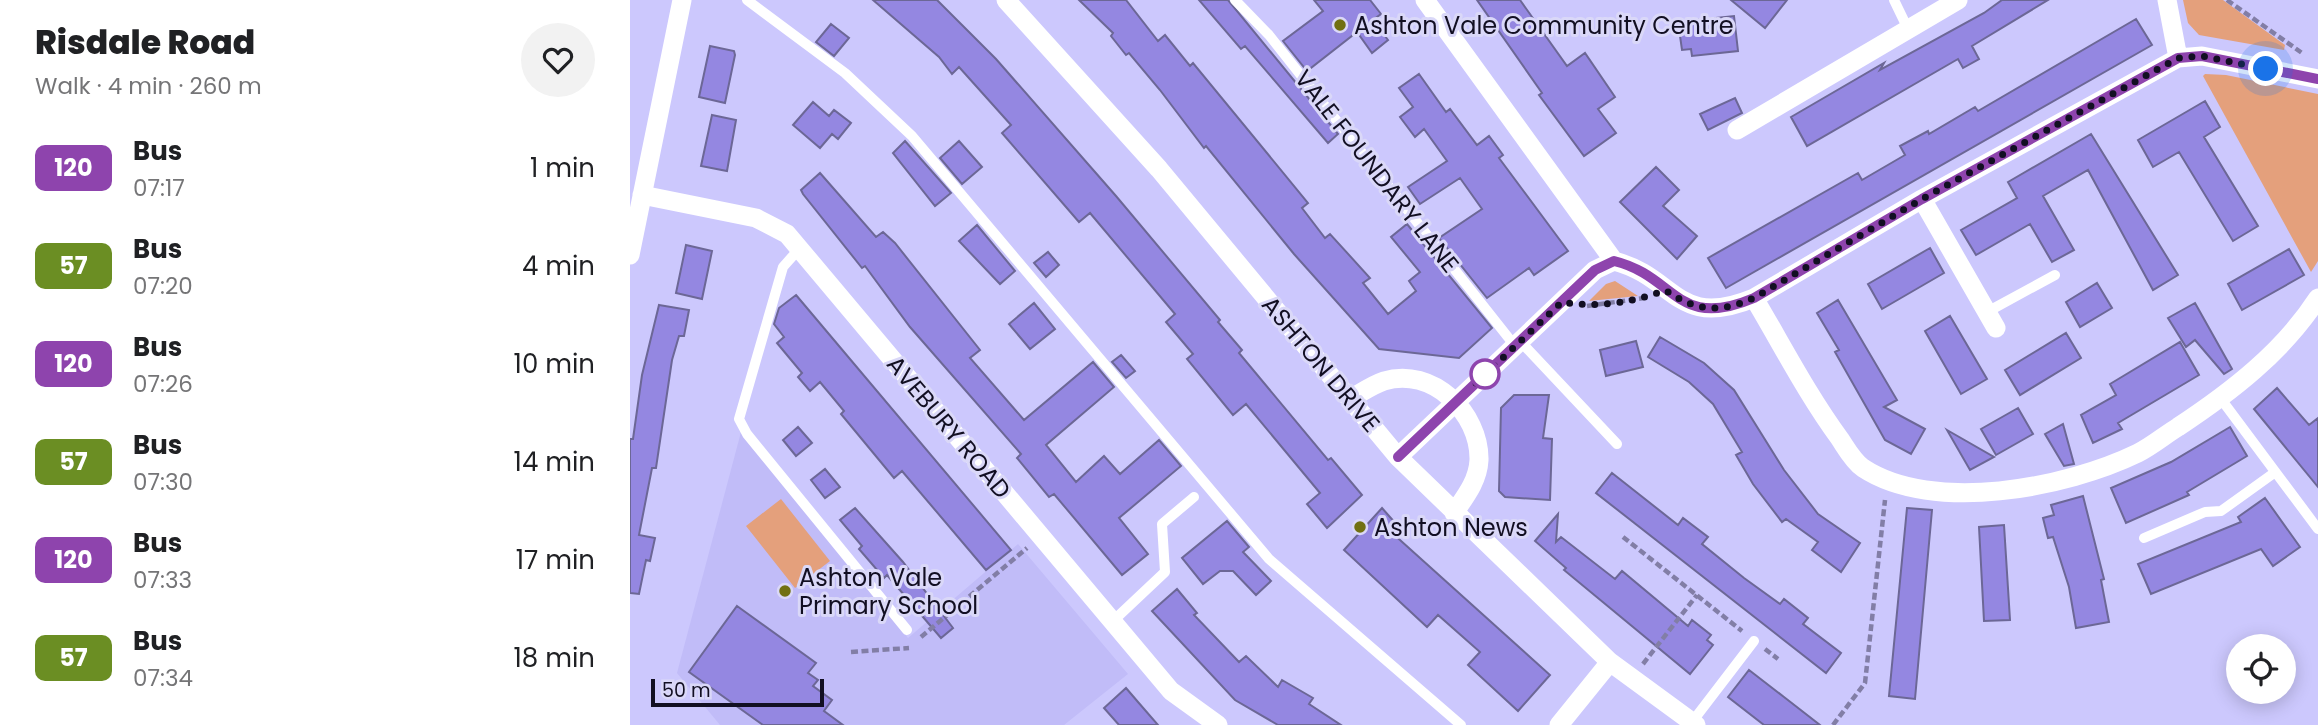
<!DOCTYPE html>
<html lang="en">
<head>
<meta charset="utf-8">
<style>
  :root { --surface:#fff; --page:#f2f2f2; --text:#202124; --muted:#757577 }
  body { margin:0; font-family:Poppins,sans-serif; background:var(--page); color:var(--text); height:100vh; display:flex; flex-direction:column; font-size:26px; white-space:nowrap }
  * { box-sizing:border-box; margin:0 }
  p { font-size:23px; color:var(--muted) }
  .icon { flex:none; width:38px; height:38px; fill:none; stroke:currentColor; stroke-width:2; stroke-linecap:round; stroke-linejoin:round }
  .map { position:relative; flex:1; overflow:hidden }
  .panel { display:flex; flex-direction:column; background:var(--surface); width:630px }
  .panel>* { flex:none }
  .badge { padding:0 14px; border-radius:10px; font-size:24px; line-height:46px }
  .tools { position:absolute; left:1596px; top:634px; display:grid; gap:14px }
  .tools a { display:grid; place-items:center; width:70px; height:70px; border-radius:50%; background:var(--surface); box-shadow:0 4px 18px #0003; font-size:35px }
  .scale { position:absolute; left:21px; bottom:18px; width:173px; box-sizing:border-box; padding-left:7px; border:4px solid #120f22; border-top:0; font-size:19px; line-height:24px; white-space:nowrap; color:#120f22; -webkit-text-stroke:5px #dad8f8; paint-order:stroke }
  .you { position:absolute; width:35px; height:35px; margin:-18px; border:5px solid #fff; border-radius:50%; background:#1a73e8; box-shadow:0 0 0 10px #1a73e833 }
  .map>.badge { position:absolute; translate:-50% -50%; box-shadow:0 0 0 4px #fff }
  .round { display:grid; place-items:center; flex:none; width:74px; height:74px; border-radius:37px; background:var(--page) }
  .headline { display:flex; align-items:center; justify-content:space-between; height:119px; padding:0 35px }
  h1 { font-size:33px; font-weight:800; line-height:52px }
  ul { padding:0; list-style:none }
  li { display:flex; align-items:center; gap:21px; height:98px; padding:0 35px }
  li div { flex:1 }
  li b { display:block; font-size:26px }
  li em { font-style:normal }
  li .badge { min-width:77px; font-weight:700; text-align:center }
  main { display:flex; flex:1; min-height:0 }
  .map>svg:first-child { display:block }
</style>
</head>
<body>
<main>
<section class="panel">
<div class="headline"><div><h1>Risdale Road</h1><p>Walk · 4 min · 260 m</p></div><a class="round"><svg class="icon" aria-label="heart" viewBox="0 0 24 24"><path d="M12 20l-8-8c-3-5 5-10 8-4 3-6 11-1 8 4z"/></svg></a></div>
<ul>
<li><span class="badge" style="background:#8e44ad;color:#fff">120</span><div><b>Bus</b><p>07:17</p></div><em>1 min</em></li>
<li><span class="badge" style="background:#6b8e23;color:#fff">57</span><div><b>Bus</b><p>07:20</p></div><em>4 min</em></li>
<li><span class="badge" style="background:#8e44ad;color:#fff">120</span><div><b>Bus</b><p>07:26</p></div><em>10 min</em></li>
<li><span class="badge" style="background:#6b8e23;color:#fff">57</span><div><b>Bus</b><p>07:30</p></div><em>14 min</em></li>
<li><span class="badge" style="background:#8e44ad;color:#fff">120</span><div><b>Bus</b><p>07:33</p></div><em>17 min</em></li>
<li><span class="badge" style="background:#6b8e23;color:#fff">57</span><div><b>Bus</b><p>07:34</p></div><em>18 min</em></li>
</ul>
</section>
<div class="map">
<svg width="1688" height="725" viewBox="0 0 1688 725">
  <rect width="100%" height="100%" fill="#ccc8fd"/>
  <path fill="#c1bcf8" d="M111,432L278,638L388,544L498,674L434,725H90L47,673Z"/>
  <path fill="#e4a07c" d="M1553,0H1593L1655,45L1654,50L1569,35L1558,23Z
    M1575,74L1596,75L1688,94V261L1681,272L1573,76Z
    M985,281L1008,296L959,301L976,284Z
    M151,499L200,561L165,588L116,526Z"/>
  <path fill="#9487e1" stroke="#6c6796" stroke-width="2" d="M243,0H307L366,59L486,196L590,320L588,322L612,350L609,353L698,460L701,458L732,495L697,528L677,504L690,493L616,404L603,415L557,359L563,354L536,322L545,314L460,213L449,222L372,133L381,125L329,67L322,74L309,57Z
    M449,0H496L528,41L535,35L560,66L563,63L678,203L672,208L695,238L700,234L740,278L733,283L758,314L786,291L779,281L790,272L761,237L777,224L862,328L829,358L749,349L664,254L576,146L574,148L530,90L499,53L496,55L481,36L483,33Z
    M569,0H598L708,134L698,143L615,46L611,49Z
    M684,0H740L751,14L743,20L758,40L742,53L727,32L677,71L653,41L693,11Z
    M847,0H890L937,66L955,53L985,97L968,109L986,133L954,156L909,95L912,93Z
    M1101,0H1157L1135,28Z
    M1372,0H1418L1342,46L1349,59L1333,68L1328,59L1177,146L1161,117L1254,63L1250,70L1354,13Z
    M1104,16L1108,51L1062,56L1061,49L1052,50L1048,22Z
    M1506,19L1522,45L1096,288L1078,258L1228,173L1232,180L1275,155L1270,146L1298,131L1299,134L1345,107L1348,111Z
    M201,24L219,38L204,56L186,42Z
    M80,46L104,51L105,55L95,103L69,97Z
    M789,74L816,112L820,109L847,145L859,136L873,155L869,158L938,251L904,275L899,268L857,298L809,238L852,209L830,178L790,204L778,187L817,161L794,129L785,137L770,117L783,107L769,88Z
    M1105,98L1112,113L1078,130L1070,114Z
    M1575,101L1590,127L1574,137L1628,226L1603,241L1549,152L1523,167L1508,140Z
    M183,102L199,116L204,110L221,123L208,139L202,134L190,148L163,125Z
    M82,115L106,120L97,171L71,166Z
    M1461,134L1548,275L1523,290L1458,170L1413,196L1444,250L1422,262L1400,224L1346,255L1331,230L1387,198L1378,182Z
    M275,141L321,193L305,206L263,153Z
    M329,141L352,167L332,184L310,158Z
    M1026,167L1049,190L1033,206L1067,236L1047,259L990,202Z
    M190,173L246,237L253,232L265,243L350,350L340,358L394,420L463,362L484,387L416,445L446,482L474,456L490,474L529,440L551,466L489,518L518,554L492,575L424,494L419,497L387,458L391,454L280,327L235,266L232,268L173,194L171,190Z
    M347,225L385,271L370,284L329,241Z
    M56,245L82,251L72,299L46,293Z
    M1300,248L1314,273L1252,309L1238,284Z
    M1659,249L1674,275L1612,310L1598,284Z
    M418,252L429,265L416,277L404,263Z
    M1467,283L1482,308L1450,327L1436,302Z
    M166,295L381,550L356,570L272,471L264,478L211,414L214,411L190,382L180,391L168,377L172,373L147,343L154,337L144,324L149,308Z
    M1208,300L1267,400L1254,407L1295,429L1281,454L1255,440L1205,352L1209,350L1187,313Z
    M404,303L425,329L400,349L379,324Z
    M1565,303L1602,369L1594,374L1565,340L1556,347L1538,318Z
    M29,305L59,310L54,336H49L42,360L26,468H22L9,535L25,538L20,561L16,560L9,594L0,593V439H3L12,375Z
    M1320,316L1357,379L1331,394L1295,331Z
    M1436,333L1451,358L1390,395L1375,370Z
    M1030,337L1074,363L1104,390L1154,470L1188,514L1230,543L1211,572L1182,550L1188,542L1156,519L1152,522L1123,484L1106,455L1112,452L1083,404L1059,382L1018,357Z
    M1006,341L1013,367L976,376L970,350Z
    M1550,342L1569,375L1488,423L1492,429L1463,443L1451,415L1486,395L1480,384Z
    M491,355L505,371L496,378L482,362Z
    M1647,388L1679,425L1688,418V487L1624,409Z
    M884,395H919L913,438L922,439L920,500L875,497L869,491L871,408Z
    M1388,408L1403,434L1366,455L1351,429Z
    M1433,424L1444,464L1434,466L1415,434Z
    M168,427L182,443L166,456L153,440Z
    M1600,427L1617,456L1557,492L1559,495L1496,523L1481,488L1541,462Z
    M1317,430L1364,457L1340,470Z
    M195,469L210,487L195,498L181,480Z
    M982,473L1048,525L1053,518L1078,537L1072,544L1114,578L1150,604L1154,599L1178,618L1173,624L1211,653L1196,673L966,493Z
    M1453,496L1474,579L1471,580L1479,622L1446,628L1439,587L1423,537L1418,538L1413,518L1424,515L1421,505Z
    M1635,498L1670,547L1643,566L1631,549L1521,594L1508,564L1611,522L1608,517Z
    M225,508L273,562L323,628L311,638L257,575L254,578L229,549L232,546L210,520Z
    M752,508L767,525L760,531L920,675L888,711L838,665L850,652L808,615L797,627L714,550Z
    M1277,508L1302,510L1285,699L1259,696Z
    M928,514L926,542L931,537L985,579L992,571L1058,626L1062,620L1081,635L1077,640L1083,645L1060,674L934,570L936,568L905,541Z
    M597,521L619,547L613,552L641,581L626,595L603,571H590L573,584L552,558Z
    M1374,525L1380,620L1354,621L1349,527Z
    M547,589L567,613L564,615L609,662L616,656L648,687L652,680L683,698L679,704L711,725H648L605,700L522,611Z
    M107,606L186,663L178,673L188,680L183,686L202,700L194,711L213,725H133L59,672Z
    M1119,670L1154,697L1190,725H1134L1098,697Z
    M496,688L508,702L528,725H489L474,708Z"/>
  <g fill="none" stroke-linecap="round" stroke-linejoin="round">
    <path stroke="#827ea6" stroke-width="4.5" stroke-dasharray="7 3.5" stroke-linecap="butt" d="M1597,0L1672,53
      M957,306L1014,298
      M993,537L1112,631
      M291,637L397,548
      M1135,649L1148,659
      M221,652L279,648
      M1013,664L1067,595
      M1203,725L1235,683L1255,500"/>
    <path stroke="#fff" stroke-width="10" d="M117,0L215,73L282,136L639,559L831,725
      M605,0L639,35L885,346
      M1264,0L1278,29
      M169,249L153,267L109,419L117,434L277,630
      M1357,312L1425,275
      M890,341L987,444
      M1591,399L1688,529
      M1514,538L1575,512L1591,511L1644,473
      M483,621L535,572L532,524L564,497
      M1062,722L1124,641"/>
    <path stroke="#fff" stroke-width="19" d="M376,0L529,169L768,457L980,662L1066,725
      M795,0L984,261C1046,277 1046,330 1124,298L1292,199L1548,58L1572,56L1688,79
      M1537,0L1548,58
      M1107,130L1328,0
      M12,195L126,218L157,234L541,691L588,725
      M1292,199L1366,328
      M0,255L52,0
      M1124,298C1152,345 1177,394 1210,439C1216,448 1223,461 1233,468C1303,514 1436,488 1508,453C1522,446 1535,435 1548,427C1601,392 1653,352 1688,298
      M720,399C731,393 742,385 754,381C802,366 850,413 849,460C848,481 835,497 824,513
      M768,457L965,270L984,261
      M929,725L980,662"/>
  </g>
  <g fill="none" stroke-linecap="round" stroke-linejoin="round">
    <defs>
      <path id="line" d="M768,457L947,287L965,270L984,261C1046,276 1046,331 1124,298L1292,199L1548,58L1572,56L1688,79"/>
    </defs>
    <use href="#line" stroke="#fff" stroke-width="16"/>
    <use href="#line" stroke="#8e44ad" stroke-width="10"/>
    <path stroke="#120f22" stroke-width="7" stroke-dasharray="0 12.6" d="M855,374L846,383L932,302C966,308 1002,303 1035,290C1068,312 1088,313 1124,298L1292,199L1548,58L1572,56L1636,69"/>
  </g>
  <g fill="#717012" stroke="#dad8f8" stroke-width="2.5">
    <circle cx="710" cy="25" r="7"/>
    <circle cx="730" cy="527" r="7"/>
    <circle cx="155" cy="591" r="7"/>
  </g>
  <circle fill="#fff" stroke="#8e44ad" stroke-width="3.5" cx="855" cy="374" r="14"/>
  <g text-anchor="middle" dominant-baseline="central" stroke-width="6" stroke-linejoin="round" paint-order="stroke">
    <g font-size="24" fill="#120f22" stroke="#dad8f8" text-anchor="start">
      <text x="724" y="25">Ashton Vale Community Centre</text>
      <text x="744" y="527">Ashton News</text>
      <text x="169" y="577">Ashton Vale<tspan x="169" dy="28">Primary School</tspan></text>
    </g>
    <g font-size="24" fill="#120f22" stroke="#dad8f8">
      <text transform="translate(747 171) rotate(52)">VALE FOUNDARY LANE</text>
      <text transform="translate(691 364) rotate(50)">ASHTON DRIVE</text>
      <text transform="translate(319 427) rotate(50)">AVEBURY ROAD</text>
    </g>
  </g>
</svg>
<div class="tools">
<a><svg class="icon" aria-label="locate" viewBox="0 0 24 24"><circle cx="12" cy="12" r="6"/><path d="M12 2v4M12 18v4M2 12h4M18 12h4"/></svg></a>
</div>
<div class="scale">50 m</div>
<div class="you" style="left:1636px;top:69px"></div>
</div>
</main>
</body>
</html>
